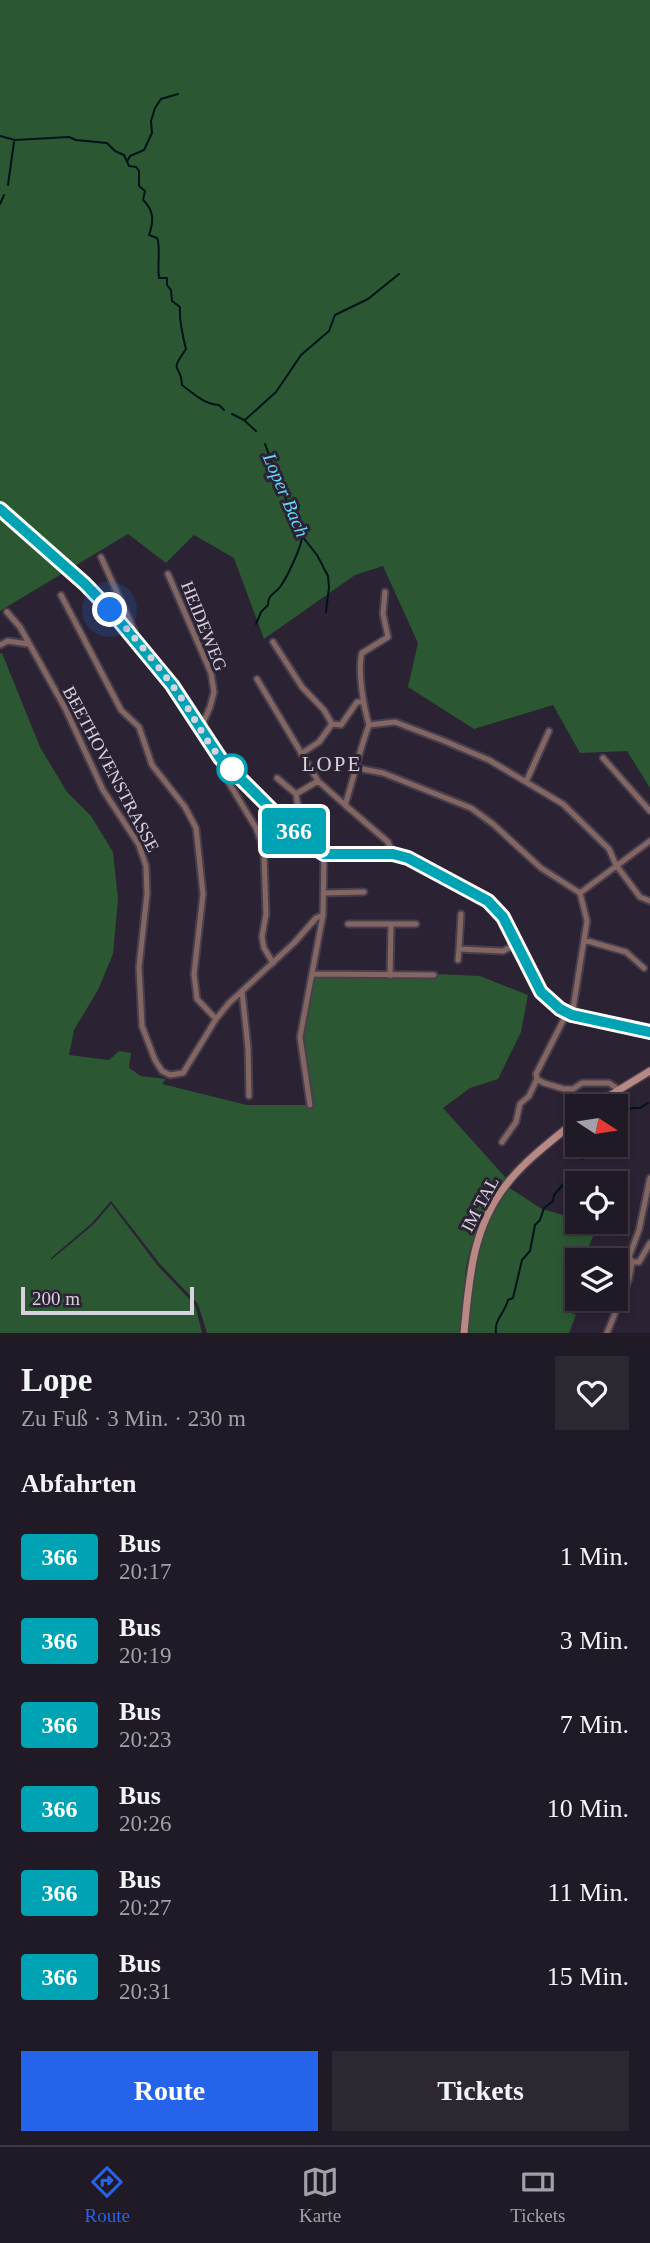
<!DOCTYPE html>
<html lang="de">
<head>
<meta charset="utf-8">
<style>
  :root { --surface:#201a26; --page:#2d2732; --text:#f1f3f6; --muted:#a2a1a7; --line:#3d3843; --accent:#2563eb }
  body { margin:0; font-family:"Times New Roman",serif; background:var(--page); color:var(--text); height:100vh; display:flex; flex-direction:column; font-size:26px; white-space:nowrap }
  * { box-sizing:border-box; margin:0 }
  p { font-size:23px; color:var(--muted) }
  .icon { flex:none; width:38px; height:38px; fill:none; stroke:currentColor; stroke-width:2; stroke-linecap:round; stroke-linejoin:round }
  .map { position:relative; height:1333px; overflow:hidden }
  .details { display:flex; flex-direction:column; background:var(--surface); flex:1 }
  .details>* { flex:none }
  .badge { padding:0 14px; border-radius:5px; font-size:24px; line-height:46px }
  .needle { width:46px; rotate:102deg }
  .buttons { position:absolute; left:565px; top:1094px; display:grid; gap:14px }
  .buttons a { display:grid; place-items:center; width:63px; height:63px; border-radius:0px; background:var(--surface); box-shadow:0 4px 10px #0003,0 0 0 2px var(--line); font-size:35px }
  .scale { position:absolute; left:21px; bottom:18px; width:173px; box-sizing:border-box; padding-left:7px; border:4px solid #d7d2dd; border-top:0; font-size:19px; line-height:24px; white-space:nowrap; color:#d7d2dd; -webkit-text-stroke:5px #2b2233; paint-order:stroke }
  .you { position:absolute; width:35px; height:35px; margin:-18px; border:5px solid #fff; border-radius:50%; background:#1a73e8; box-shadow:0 0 0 10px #1a73e833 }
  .map>.badge { position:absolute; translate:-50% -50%; box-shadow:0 0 0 4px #fff }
  h2 { padding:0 21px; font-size:26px; line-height:63px }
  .round { display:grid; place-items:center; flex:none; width:74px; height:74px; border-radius:0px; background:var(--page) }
  .summary { display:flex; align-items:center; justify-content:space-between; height:119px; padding:0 21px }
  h1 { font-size:33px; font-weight:700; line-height:52px }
  .primary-button { display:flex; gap:14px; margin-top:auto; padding:14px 21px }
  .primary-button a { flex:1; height:80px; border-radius:0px; background:var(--accent); color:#fff; font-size:28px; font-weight:700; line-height:80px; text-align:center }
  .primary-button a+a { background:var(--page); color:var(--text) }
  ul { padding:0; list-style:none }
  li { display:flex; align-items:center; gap:21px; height:84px; padding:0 21px }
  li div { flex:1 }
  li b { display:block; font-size:26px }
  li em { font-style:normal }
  li .badge { min-width:77px; font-weight:700; text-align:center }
  .tabs { display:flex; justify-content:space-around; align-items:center; height:98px; border-top:2px solid var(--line); background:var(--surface); font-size:19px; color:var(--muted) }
  .tabs a { display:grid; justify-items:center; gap:4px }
  .tabs .current { color:var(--accent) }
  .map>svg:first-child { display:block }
</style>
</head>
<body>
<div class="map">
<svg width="650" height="1333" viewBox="0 0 650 1333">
  <rect width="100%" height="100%" fill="#2b2233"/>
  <path fill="#2b5832" d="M0,0H650V788L627,751L580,753L553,705L474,729L408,687L418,643L383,566L355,575L264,639L234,558L194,535L166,563L128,534L0,611Z
    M2,653L40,747L67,792L91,816L113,852L118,899L113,954L98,990L74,1030L69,1055L109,1060L119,1051L131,1053L129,1068L141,1076L166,1079L162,1084L247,1105H311L301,1037L315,978L434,977L435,974L480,976L528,995L521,1032L498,1079L470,1088L443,1108L506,1178C488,1207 472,1234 466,1268C463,1289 466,1313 459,1333H207L198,1304L160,1264L111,1201L92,1223L51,1258V1260L94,1224L111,1204L158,1266L195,1305L202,1333H0V654Z
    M508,1187L542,1209L577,1219L578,1222L598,1225L583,1260H578L577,1274L563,1309L576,1315L569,1333H467C471,1297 471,1258 486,1225C492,1212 501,1199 508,1187Z"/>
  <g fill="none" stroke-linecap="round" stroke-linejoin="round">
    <path stroke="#00131a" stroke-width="2" d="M0,136L15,140L69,137L76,140L107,143L115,151L124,155L129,166L136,167L139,171V186L145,191L143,200C154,210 154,221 149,235L157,238C161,246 157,265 159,278H167V285L171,290L172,301L180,307C179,318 183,338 186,349C168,375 181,362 182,385C194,394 204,404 219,405L224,410
      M128,160L130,156L144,150L152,133L151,121L155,108L161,99L178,94
      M8,185L14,142
      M0,204L4,195
      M232,414L244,420L256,431
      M246,419L276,392L301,355L329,331L335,315L368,299L399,274
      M265,444L298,531L317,555L328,576L329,587L326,612
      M256,624L261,612L268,605C268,594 274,595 280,587C286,579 303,545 302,535
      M616,1117L626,1115L631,1108H640L648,1103
      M582,1159L591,1144
      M496,1333C494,1319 505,1313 508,1300L513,1298L522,1260L530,1251L535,1225L540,1220L544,1208L553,1201L554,1195L573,1173"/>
    <defs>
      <path id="minor" d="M101,557L134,630L133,636
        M168,574L211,673L214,692L210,707L204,721L198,726
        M61,595L121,710L139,727L152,765L185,807L196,828L203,894L194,974L197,999L216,1019
        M7,612L20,627L65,708L103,790L139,845L146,866L147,894L139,967L142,1026L155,1060L162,1071L170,1075L183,1073L216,1019L229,1003L294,943L316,918L323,915L324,854
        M273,642L302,687L324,710L332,724
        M0,645L8,641L28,644
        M257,679L318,781L345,805
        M369,725C364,708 357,670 362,653L388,637L383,614L385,592
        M301,754L319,742L332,724L341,725L357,702H363
        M603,758L650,811
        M357,768L383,773L471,808L493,824L541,868L580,893
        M277,778L296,794
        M526,782L549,731
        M229,783L256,828L261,841L264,855L266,914L262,937L264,948L273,963
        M298,806L296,794L318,781
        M393,854L388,842L345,805C354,778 359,751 369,725L395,722L442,740L489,760L563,804L609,849L616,865L640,897L650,901
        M323,893L364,892
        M580,893L650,841
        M348,924H416
        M584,940L626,952L644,968
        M459,949L461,914
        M458,960L459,949L503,951L517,944
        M313,974L434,975
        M390,976L391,925
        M242,991L248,1048L249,1096
        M572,1015L587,921L580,893
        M537,1079L544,1083L564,1089H573L582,1083H609L618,1089
        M310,1105L300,1037L323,915
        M502,1142L516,1122L520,1104L529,1096L537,1079L536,1074L567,1013
        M632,1262H639L650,1243
        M607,1333L629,1279L632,1262L629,1257L639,1230L650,1178"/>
      <path id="tertiary" d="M0,509L110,610L172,685L220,758L303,841L324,854H393L408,858L488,901L504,917L541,992L560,1009L572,1015L650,1032"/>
      <path id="secondary" d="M593,1106L650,1071
        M464,1333C469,1280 472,1228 506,1185C525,1160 554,1139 578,1119"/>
    </defs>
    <use href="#minor" stroke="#473e4e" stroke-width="9"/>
    <use href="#tertiary" stroke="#473e4e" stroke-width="10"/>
    <use href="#secondary" stroke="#473e4e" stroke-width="10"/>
    <use href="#minor" stroke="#836561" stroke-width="5"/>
    <use href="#tertiary" stroke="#836561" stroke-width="6"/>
    <use href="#secondary" stroke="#b88882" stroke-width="7"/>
  </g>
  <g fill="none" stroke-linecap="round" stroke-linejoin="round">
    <defs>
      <path id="line" d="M0,509L85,584L110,610L172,685L220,758L303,841L324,854H393L408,858L488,901L503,917L541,992L560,1009L572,1015L650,1032"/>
    </defs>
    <use href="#line" stroke="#fff" stroke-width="16"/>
    <use href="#line" stroke="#00a3b4" stroke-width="10"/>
    <path stroke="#d7d2dd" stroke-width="7" stroke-dasharray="0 12.6" d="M110,610C135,638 160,667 182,699C198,723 209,750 232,769"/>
  </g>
  <circle fill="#fff" stroke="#00a3b4" stroke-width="3.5" cx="232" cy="769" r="14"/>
  <g text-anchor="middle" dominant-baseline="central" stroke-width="6" stroke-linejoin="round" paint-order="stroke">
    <g font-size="18" fill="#d7d2dd" stroke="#2b2233">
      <text transform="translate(204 626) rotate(68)">HEIDEWEG</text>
      <text transform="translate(111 769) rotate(62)">BEETHOVENSTRASSE</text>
      <text transform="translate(480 1204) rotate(-62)">IM TAL</text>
    </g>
    <g font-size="19" font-style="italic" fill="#62d8fc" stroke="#2b2233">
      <text transform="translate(286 495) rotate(67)">Loper Bach</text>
    </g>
    <g font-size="21" letter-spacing="2" fill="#d7d2dd" stroke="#2b2233">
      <text x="332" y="764">LOPE</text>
    </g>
  </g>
</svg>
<div class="buttons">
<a><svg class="needle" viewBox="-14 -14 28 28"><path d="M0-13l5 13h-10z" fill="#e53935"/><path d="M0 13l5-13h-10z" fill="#a2a1a7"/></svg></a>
<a><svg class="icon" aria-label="locate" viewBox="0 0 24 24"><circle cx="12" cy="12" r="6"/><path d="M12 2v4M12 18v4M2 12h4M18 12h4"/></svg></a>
<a><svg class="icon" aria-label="layers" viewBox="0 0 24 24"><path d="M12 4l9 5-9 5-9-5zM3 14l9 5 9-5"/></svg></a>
</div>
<div class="scale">200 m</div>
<div class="you" style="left:110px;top:610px"></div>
<b class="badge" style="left:294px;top:831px;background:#00a3b4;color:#fff">366</b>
</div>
<section class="details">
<div class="summary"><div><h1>Lope</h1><p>Zu Fuß · 3 Min. · 230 m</p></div><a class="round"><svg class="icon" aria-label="heart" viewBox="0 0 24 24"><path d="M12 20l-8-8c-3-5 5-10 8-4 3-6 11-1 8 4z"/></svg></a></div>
<h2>Abfahrten</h2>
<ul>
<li><span class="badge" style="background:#00a3b4;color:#fff">366</span><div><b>Bus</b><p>20:17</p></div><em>1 Min.</em></li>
<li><span class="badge" style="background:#00a3b4;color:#fff">366</span><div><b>Bus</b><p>20:19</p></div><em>3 Min.</em></li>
<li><span class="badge" style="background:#00a3b4;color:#fff">366</span><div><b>Bus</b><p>20:23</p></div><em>7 Min.</em></li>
<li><span class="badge" style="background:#00a3b4;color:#fff">366</span><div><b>Bus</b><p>20:26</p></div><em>10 Min.</em></li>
<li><span class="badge" style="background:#00a3b4;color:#fff">366</span><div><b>Bus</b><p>20:27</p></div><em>11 Min.</em></li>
<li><span class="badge" style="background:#00a3b4;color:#fff">366</span><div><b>Bus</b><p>20:31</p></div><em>15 Min.</em></li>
</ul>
<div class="primary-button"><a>Route</a><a>Tickets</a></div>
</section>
<nav class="tabs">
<a class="current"><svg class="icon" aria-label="directions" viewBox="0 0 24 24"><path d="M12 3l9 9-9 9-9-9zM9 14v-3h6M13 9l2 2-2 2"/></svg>Route</a>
<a><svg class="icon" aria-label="map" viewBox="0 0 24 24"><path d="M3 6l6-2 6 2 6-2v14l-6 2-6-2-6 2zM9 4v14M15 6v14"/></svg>Karte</a>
<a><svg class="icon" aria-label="tickets" viewBox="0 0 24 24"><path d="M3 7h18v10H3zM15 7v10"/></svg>Tickets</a>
</nav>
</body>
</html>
